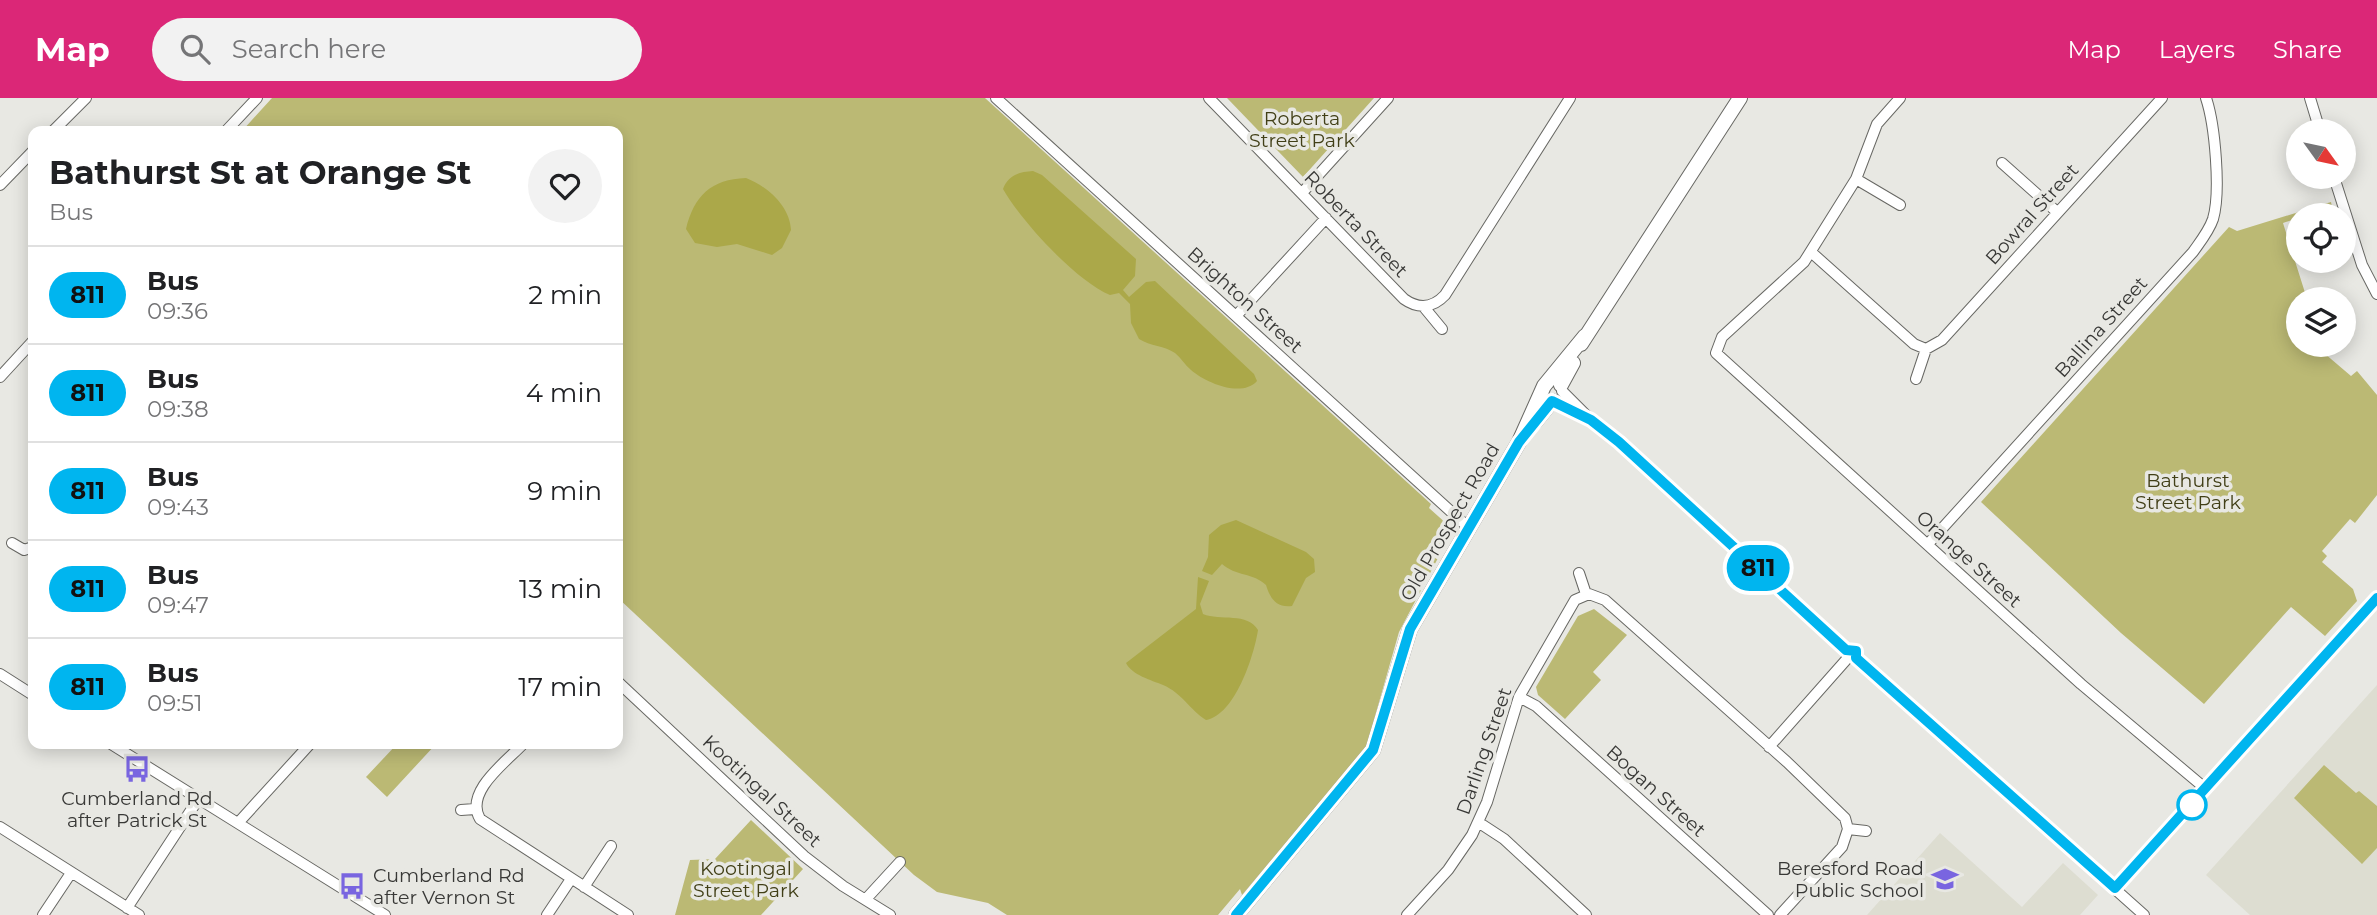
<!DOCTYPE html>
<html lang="en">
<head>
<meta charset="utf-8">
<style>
  :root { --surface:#fff; --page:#f2f2f2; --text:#202124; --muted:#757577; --line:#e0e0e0; --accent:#db2777 }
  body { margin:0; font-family:Montserrat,sans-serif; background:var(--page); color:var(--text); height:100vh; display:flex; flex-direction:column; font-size:26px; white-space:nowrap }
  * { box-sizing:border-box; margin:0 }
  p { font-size:23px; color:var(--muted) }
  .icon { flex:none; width:38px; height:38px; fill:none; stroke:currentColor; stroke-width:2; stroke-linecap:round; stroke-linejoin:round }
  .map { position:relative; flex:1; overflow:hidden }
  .panel { position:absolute; left:28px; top:28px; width:595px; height:623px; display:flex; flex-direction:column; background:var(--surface); border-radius:14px; box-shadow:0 4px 18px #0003 }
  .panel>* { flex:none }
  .badge { padding:0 14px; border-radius:23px; font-size:24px; line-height:46px }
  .needle { width:46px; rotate:123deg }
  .tools { position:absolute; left:2286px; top:21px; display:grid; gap:14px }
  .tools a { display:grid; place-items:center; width:70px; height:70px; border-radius:50%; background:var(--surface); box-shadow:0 4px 18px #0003; font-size:35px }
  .map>.badge { position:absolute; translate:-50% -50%; box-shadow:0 0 0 4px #fff }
  .round { display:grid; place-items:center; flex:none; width:74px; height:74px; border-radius:37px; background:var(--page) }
  .overview { display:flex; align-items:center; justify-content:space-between; height:119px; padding:0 21px }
  h1 { font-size:33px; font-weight:700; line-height:52px }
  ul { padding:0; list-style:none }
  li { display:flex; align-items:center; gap:21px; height:98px; padding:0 21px; border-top:2px solid var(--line) }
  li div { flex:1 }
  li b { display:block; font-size:26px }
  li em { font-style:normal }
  li .badge { min-width:77px; font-weight:700; text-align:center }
  header { display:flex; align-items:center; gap:42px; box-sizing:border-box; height:98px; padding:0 35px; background:var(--accent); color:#fff }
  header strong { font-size:33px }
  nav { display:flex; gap:38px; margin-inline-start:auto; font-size:24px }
  .search { width:490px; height:63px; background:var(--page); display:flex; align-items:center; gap:18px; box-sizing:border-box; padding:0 24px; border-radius:38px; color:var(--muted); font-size:26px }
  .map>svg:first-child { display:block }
</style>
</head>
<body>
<header>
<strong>Map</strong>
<div class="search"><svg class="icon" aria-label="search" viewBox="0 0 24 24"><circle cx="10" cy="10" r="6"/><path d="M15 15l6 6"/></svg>Search here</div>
<nav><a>Map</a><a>Layers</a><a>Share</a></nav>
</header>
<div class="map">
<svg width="2377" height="817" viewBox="0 0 2377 817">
  <rect width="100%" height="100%" fill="#e8e8e3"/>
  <path fill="#ddddd1" d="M2377,587V817H2250L2206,777Z
    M1940,735L2022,809L2063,765L2098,797L2080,817H1867Z"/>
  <path fill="#bbb974" d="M272,0H985L1431,406L1429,410L1448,427L1447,435L1435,456L1438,460L1399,534L1366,650L1242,797L1240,791L1218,817H1007L988,805L937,794L914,777L618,500V33H242Z
    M1227,0H1374L1303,79Z
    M2331,104L2332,109L2283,125L2307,201H2298V247H2322L2324,255L2351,278L2357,273L2377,297V397L2355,425L2350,421L2322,453L2327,458L2322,464L2353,491L2357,503L2325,538L2291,509L2204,606L2121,535L1981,404L2229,129L2237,133Z
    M1594,511L1627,537L1593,574L1601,582L1565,621L1538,597L1536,589L1578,518Z
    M397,646H436L387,699L366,679Z
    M2324,667L2356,695L2359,693L2377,708V750L2362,766L2294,700Z
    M751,722L803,771L761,817H675L690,762L715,761Z"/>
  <path fill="#aba849" d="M1033,73L1042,77L1136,161L1135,178L1123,192L1129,199L1146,184L1155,183L1254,276L1257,283C1242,300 1206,285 1191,272C1185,267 1181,260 1175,255C1165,248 1150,248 1139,241L1131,225L1130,206L1119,195L1110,197C1076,183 1021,123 1003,91C1008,77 1019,74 1033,73Z
    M746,80C767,88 790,108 791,132L782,150L772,157L737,146L717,149L695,145L686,131C694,98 711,81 746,80Z
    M1236,422L1306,454L1314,461L1315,474L1306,480L1292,508C1276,510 1270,500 1266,487C1254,475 1235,478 1222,466L1212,477L1202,473L1208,459L1209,437L1221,427Z
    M1198,479L1209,483L1200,506L1203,516C1220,523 1248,514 1258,532C1254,558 1235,617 1206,622C1190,612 1182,595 1163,587C1151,582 1132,577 1126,565L1196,511Z"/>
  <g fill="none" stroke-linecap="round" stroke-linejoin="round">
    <defs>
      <path id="minor" d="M996,0L1469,430
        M1209,0L1404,201C1418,211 1433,210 1445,197L1570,0
        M1900,0L1877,26L1856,81L1804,164L1722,239L1716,255L2081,586L2206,691
        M2310,0L2320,33
        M53,33L86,0
        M226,33L257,0
        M2002,65L2057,114
        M2334,79L2362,167L2377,196
        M1856,81L1900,107
        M0,87L33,53
        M1302,95L1388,0
        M1811,154L1914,246L1926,251L1942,242L2162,0
        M1423,208L1442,231
        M1236,218L1326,120
        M0,279L33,243
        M1916,281L1926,251
        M1562,293L1591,322L1619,344L1846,552
        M1555,302L1588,321
        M12,445L24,452L33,449
        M1928,446L2193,154C2200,144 2209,133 2213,121C2221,94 2215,27 2206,0
        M1579,475L1586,496
        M1856,560L2144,817
        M0,576L33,597
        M618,584L804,758L843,788L890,817
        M1519,599L1536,608L1768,817
        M111,646L385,817
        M523,646C506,664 464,694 480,721L628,817
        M1769,649L1846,562
        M461,712L475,711
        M1478,724L1504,741L1586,817
        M238,725L310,646
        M0,729L139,817
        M1848,731L1866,733
        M584,789L611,748
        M2115,790L2377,500
        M866,801L900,764
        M127,810L199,700
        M43,817L71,775
        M547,817L571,781
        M1407,817L1448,772L1472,737L1487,704L1519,599L1575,502L1589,496L1605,502L1787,664L1845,720L1848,731L1842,749L1780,817"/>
      <path id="major" d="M1581,246L1740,0
        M1561,287L1573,265
        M1535,324L1552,303
        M1236,817L1373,652L1410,531L1519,344L1544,288L1585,238"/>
    </defs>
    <use href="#minor" stroke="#686864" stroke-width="12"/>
    <use href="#major" stroke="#686864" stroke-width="16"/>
    <use href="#minor" stroke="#fff" stroke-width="10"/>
    <use href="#major" stroke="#fff" stroke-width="14"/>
  </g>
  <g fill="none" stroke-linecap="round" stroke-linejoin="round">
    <defs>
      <path id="line" d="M1236,817L1373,652L1410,531L1519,344L1552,303L1591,322L1619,344L1846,552L1856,553V560L2115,790L2377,500"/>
    </defs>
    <use href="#line" stroke="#fff" stroke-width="16"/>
    <use href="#line" stroke="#00b5ef" stroke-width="10"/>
  </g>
  <defs>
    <symbol id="bus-bare" viewBox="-9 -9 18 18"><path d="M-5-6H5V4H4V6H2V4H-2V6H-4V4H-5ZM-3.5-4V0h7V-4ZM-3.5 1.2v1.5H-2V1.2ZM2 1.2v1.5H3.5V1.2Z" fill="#7965e0" stroke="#e8e8e3" stroke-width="2.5" paint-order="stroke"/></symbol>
    <symbol id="school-bare" viewBox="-9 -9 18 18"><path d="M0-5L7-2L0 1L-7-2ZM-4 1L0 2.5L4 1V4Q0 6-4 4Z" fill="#7965e0" stroke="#e8e8e3" stroke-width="2.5" paint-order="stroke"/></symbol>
  </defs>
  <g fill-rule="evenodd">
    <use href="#bus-bare" x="118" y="652" width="38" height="38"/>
    <use href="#school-bare" x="1926" y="762" width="38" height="38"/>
    <use href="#bus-bare" x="333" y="769" width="38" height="38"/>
  </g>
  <circle fill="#fff" stroke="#00b5ef" stroke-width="3.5" cx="2192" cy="707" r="14"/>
  <g text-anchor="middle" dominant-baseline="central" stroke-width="7" stroke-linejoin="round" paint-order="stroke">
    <g font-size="19" fill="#413f17" stroke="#e8e8e3">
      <text x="1302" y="20">Roberta<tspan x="1302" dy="22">Street Park</tspan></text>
      <text x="2188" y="382">Bathurst<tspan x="2188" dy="22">Street Park</tspan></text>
      <text x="746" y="770">Kootingal<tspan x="746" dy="22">Street Park</tspan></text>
    </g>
    <g font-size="19" fill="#383836" stroke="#e8e8e3">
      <text transform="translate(2032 116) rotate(-48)">Bowral Street</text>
      <text transform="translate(1356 126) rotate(46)">Roberta Street</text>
      <text transform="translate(1245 202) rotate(42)">Brighton Street</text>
      <text transform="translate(2101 229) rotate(-48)">Ballina Street</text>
      <text transform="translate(1450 424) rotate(-60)">Old Prospect Road</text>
      <text transform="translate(1969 461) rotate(42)">Orange Street</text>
      <text transform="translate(1484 653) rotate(-71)">Darling Street</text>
      <text transform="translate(762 693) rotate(43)">Kootingal Street</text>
      <text transform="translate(1656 693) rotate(42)">Bogan Street</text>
    </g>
    <g font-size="19" fill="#383836" stroke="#e8e8e3">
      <text x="137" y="700">Cumberland Rd<tspan x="137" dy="22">after Patrick St</tspan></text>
      <text x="1924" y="770" text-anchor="end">Beresford Road<tspan x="1924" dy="22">Public School</tspan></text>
      <text x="373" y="777" text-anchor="start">Cumberland Rd<tspan x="373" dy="22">after Vernon St</tspan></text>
    </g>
  </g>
</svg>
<div class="tools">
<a><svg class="needle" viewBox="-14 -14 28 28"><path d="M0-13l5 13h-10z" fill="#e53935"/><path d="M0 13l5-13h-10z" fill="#757577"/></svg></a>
<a><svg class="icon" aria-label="locate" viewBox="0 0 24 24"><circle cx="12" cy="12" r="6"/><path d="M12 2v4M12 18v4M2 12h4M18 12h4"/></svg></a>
<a><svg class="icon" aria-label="layers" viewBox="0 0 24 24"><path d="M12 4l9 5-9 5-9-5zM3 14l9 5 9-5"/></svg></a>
</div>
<b class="badge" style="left:1758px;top:470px;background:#00b5ef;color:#111">811</b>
<section class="panel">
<div class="overview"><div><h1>Bathurst St at Orange St</h1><p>Bus</p></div><a class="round"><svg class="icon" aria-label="heart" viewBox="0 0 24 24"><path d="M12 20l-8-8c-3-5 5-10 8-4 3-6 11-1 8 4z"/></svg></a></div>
<ul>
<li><span class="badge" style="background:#00b5ef;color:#111">811</span><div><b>Bus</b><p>09:36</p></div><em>2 min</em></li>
<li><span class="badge" style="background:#00b5ef;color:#111">811</span><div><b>Bus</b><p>09:38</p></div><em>4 min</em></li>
<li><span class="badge" style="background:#00b5ef;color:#111">811</span><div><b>Bus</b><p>09:43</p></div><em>9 min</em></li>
<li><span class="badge" style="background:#00b5ef;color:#111">811</span><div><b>Bus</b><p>09:47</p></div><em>13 min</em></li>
<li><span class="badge" style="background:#00b5ef;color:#111">811</span><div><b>Bus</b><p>09:51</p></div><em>17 min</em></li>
</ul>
</section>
</div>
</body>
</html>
